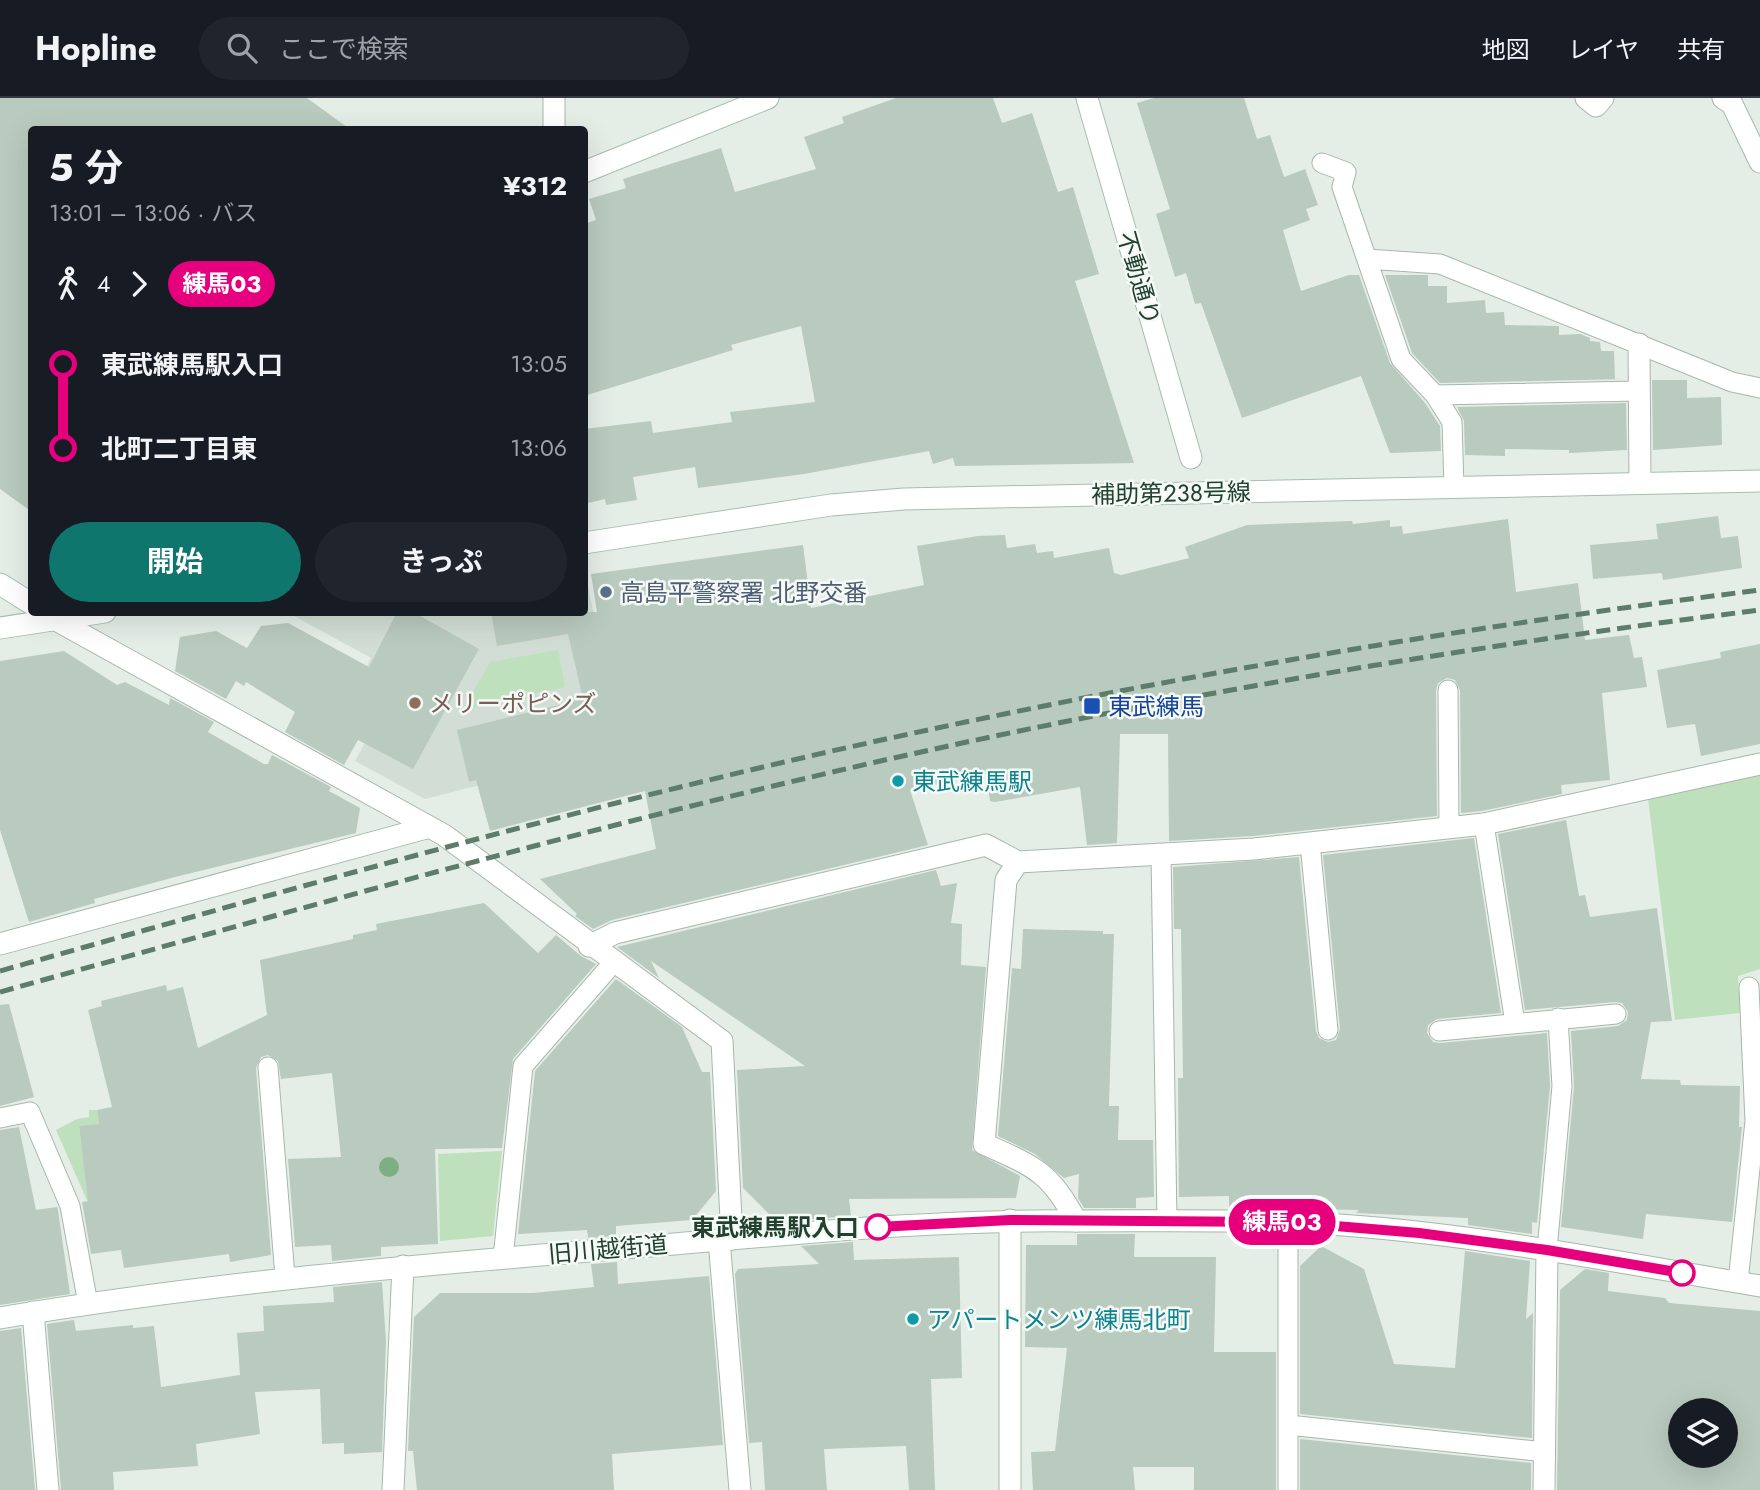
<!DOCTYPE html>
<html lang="ja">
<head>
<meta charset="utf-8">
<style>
  :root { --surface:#171b24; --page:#20242c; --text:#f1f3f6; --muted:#9ea1a6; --line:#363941; --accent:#0f766e }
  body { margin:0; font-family:Jost,"Noto Sans JP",sans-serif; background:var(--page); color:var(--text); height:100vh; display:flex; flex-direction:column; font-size:26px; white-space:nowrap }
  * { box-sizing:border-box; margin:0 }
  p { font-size:23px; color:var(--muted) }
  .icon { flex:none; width:38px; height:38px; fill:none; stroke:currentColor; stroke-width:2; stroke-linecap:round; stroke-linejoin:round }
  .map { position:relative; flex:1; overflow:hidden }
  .drawer { position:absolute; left:28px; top:28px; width:560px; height:490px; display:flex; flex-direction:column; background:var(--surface); border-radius:7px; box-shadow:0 7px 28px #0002 }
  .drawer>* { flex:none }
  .badge { padding:0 14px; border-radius:23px; font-size:24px; line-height:46px }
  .buttons { position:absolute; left:1668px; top:1300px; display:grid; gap:14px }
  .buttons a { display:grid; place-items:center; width:70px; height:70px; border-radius:50%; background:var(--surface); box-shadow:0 7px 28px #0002; font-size:35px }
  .map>.badge { position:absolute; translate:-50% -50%; box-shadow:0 0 0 4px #fff }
  .legs { display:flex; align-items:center; gap:10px; height:77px; padding:0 21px; font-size:23px }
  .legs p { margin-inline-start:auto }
  .head { display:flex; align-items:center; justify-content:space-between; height:119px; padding:0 21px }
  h1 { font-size:38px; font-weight:700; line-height:52px }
  .action { display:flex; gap:14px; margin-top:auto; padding:14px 21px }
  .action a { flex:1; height:80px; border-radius:42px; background:var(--accent); color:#fff; font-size:28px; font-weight:700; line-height:80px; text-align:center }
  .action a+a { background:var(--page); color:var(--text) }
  ul { padding:0 21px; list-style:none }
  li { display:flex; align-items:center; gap:24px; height:84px; font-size:26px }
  li i { display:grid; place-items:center; width:10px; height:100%; margin:0 9px; background:currentColor }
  li i::after { content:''; width:18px; height:18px; margin:-9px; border:5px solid; border-radius:50%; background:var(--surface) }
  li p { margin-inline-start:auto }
  li:first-child i { background:linear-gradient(#0000 50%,currentColor 0) }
  li:last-child i { background:linear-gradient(currentColor 50%,#0000 0) }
  header { display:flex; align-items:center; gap:42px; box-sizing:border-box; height:98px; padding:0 35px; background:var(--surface); border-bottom:2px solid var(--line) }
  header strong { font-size:33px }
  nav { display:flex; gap:38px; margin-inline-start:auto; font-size:24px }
  .search { width:490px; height:63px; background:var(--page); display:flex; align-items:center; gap:18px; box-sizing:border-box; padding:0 24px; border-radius:38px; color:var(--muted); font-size:26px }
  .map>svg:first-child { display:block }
</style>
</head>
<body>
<header>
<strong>Hopline</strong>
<div class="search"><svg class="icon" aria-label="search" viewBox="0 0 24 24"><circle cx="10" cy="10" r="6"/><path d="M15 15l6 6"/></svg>ここで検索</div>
<nav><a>地図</a><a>レイヤ</a><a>共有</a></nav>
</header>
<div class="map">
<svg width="1760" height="1392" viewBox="0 0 1760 1392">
  <rect width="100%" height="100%" fill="#e4eee7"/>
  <path fill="#d2ded5" d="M585,474L595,521L689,634L425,701L355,663L389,601L359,584L371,560L294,518L319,514H584Z"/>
  <path fill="#bee0bc" d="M558,552L565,589L463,612L490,564Z
    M1760,674V871L1738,878L1740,915L1675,922L1648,700Z
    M89,1012H97L99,1026L79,1029L89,1107L56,1032L77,1021L89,1019Z
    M502,1053L493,1138L440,1143L438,1056Z"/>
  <path fill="#b9cabe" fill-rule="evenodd" d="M0,0H307L351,32H32V414L0,391Z
    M896,0H993L1002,25L1032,15L1058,94L1073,89L1099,176L1075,183L1134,365L955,368L953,360L933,366L929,353L804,376L698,390L695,369L633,379L637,402L606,407L605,401L584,406V331L651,323L653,335L732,324L730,314L815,304L801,228L731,247L733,252L584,298V126L596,122L589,101L626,90L623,81L721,50L735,94L816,71L804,39L844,25L842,19Z
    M1154,0H1244L1257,41L1270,37L1284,79L1305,71L1318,107L1306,111L1310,122L1283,132L1301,193L1349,177H1359L1390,265L1425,305L1440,328L1441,353L1390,355L1361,278L1242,320L1201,205L1195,206L1186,175L1175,179L1156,116L1170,111L1137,5Z
    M1385,177H1428V188H1447V205L1485,202L1486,215L1504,214L1505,227L1559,228V237L1580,236L1590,240V243L1600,244L1601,253H1614L1615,281H1626L1440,285L1412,255Z
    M1652,282H1687V300L1721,299L1722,347L1653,352Z
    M1626,305L1627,352L1569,355V352L1505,351V358L1465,357L1464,323L1457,309Z
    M1718,418L1721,440L1738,438L1742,470L1663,482L1662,475L1593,481L1590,447L1658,441L1656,426Z
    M1508,421L1516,494L1578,485L1585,542L1629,537L1634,560L1642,559L1647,589L1602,595L1610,682L1561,687L1562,696L1482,713L1461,715L1460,592L1455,582L1447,580L1438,585L1436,592L1437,718L1253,738L1169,743L1168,636H1120L1117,745L1087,747L1080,689L995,704L990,703L986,676L910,692L928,747L612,822L593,831L575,818L577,816L540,781L656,751L645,693L490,733L476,682L469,684L457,632L583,601L568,536L497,548L491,514H597L591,476L803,447L811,510L924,487L917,448L978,438L1005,437L1007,450L1035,446L1037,455L1053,453L1054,460L1109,450L1114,475L1121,477L1189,460L1185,449L1247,427L1352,423L1353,426L1390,422V429L1402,428L1403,436Z
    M397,514H413L479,551L413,671L358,642L344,667L285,634L295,614L246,584L244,588L236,583L226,601L175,573L180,539L216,533L247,550L261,528L288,525L369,569Z
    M1760,546V646L1701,658L1695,626L1667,630L1657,572L1721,560L1720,554Z
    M64,553L117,587L125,584L169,607L170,600L214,624L208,634L264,666H268L272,657L331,689L329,693L360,710L356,735L175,779L94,801L95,805L29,824L0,732V563Z
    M1566,722L1579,798L1585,797L1590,819L1657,810L1672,923L1651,924L1641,981L1680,982L1681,987L1740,988L1739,1029H1742L1732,1124L1646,1116L1643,1141L1561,1129L1574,989L1571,933L1618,928L1627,922L1628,914L1622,905L1615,904L1525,912L1498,736Z
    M1474,740L1501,915L1437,921L1428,927L1427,935L1433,944L1440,945L1547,935L1550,988L1537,1125L1532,1124V1136L1468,1127V1120L1356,1115L1359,1112L1229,1109V1098L1179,1099L1178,980H1183L1181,831H1174L1173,769L1299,759L1316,933L1319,940L1328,944L1336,942L1340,931L1323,757Z
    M936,772L941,788L957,785L951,825L962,826L961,867L986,869L972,1052L1020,1078L1016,1100L849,1101L851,1118L777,1124L743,1090L737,972L805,968L651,863L659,880L617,849Z
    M484,805L538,855L556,837L581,858L596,866L513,961L502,1050L435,1051L438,1146L381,1149V1158L332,1163L331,1147L295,1149L288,1061L341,1059L332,975L281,981L278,963L268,957L261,959L256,970L271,1157L230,1164L229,1156L124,1170L121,1152L91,1156L82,1104L88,1103L79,1028L99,1026L97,1012L112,1009L88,912L102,908L101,903L137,894L166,887L167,893L183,889L198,950L267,917L260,862L353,841V837L377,832L376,826Z
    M1023,831L1103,833V836H1114L1109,1008H1119L1118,1042H1153L1154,1099L1136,1100V1110H1084L1078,1100L1079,1076L1064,1080L1035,1056L998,1038L1012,870L1021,871Z
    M616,881L682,929L702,974H710L716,1093L692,1122L616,1128V1138L588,1140L587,1132L518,1136L535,973Z
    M9,906L34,999L0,1008V907Z
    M19,1029L36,1112L57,1109L58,1112L70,1196L0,1207V1032Z
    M1077,1136H1135L1134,1159H1216L1214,1254H1276V1392H1194V1369H1133L1135,1392H1033L1031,1354L1055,1353L1067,1250L1025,1249L1026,1147H1077Z
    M853,1144L854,1162L959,1159L962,1280L931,1281L935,1392H909L906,1348L824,1351L827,1392H765L762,1344L749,1345L735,1176L738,1171L819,1166L801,1148Z
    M1321,1148L1364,1171L1394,1266L1455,1270L1465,1153L1530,1163L1526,1221L1533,1215L1532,1340L1300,1316V1168Z
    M617,1164L618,1186L709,1178L723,1347L612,1356L614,1392H417L413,1353H408L414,1219L440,1195H533L594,1189L591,1166Z
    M1585,1171L1609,1175L1608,1193L1665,1200L1669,1205L1760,1213V1392H1557L1560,1192ZM1680,1312H1726V1358H1680Z
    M382,1184L386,1244L382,1354L344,1356V1345L322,1346L320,1291L255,1294L260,1336L196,1346L198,1368L113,1374L114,1392H61L47,1226L74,1222L76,1233L133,1227V1230L154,1228L161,1289L240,1277L237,1235L264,1233L263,1208L334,1204L333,1189Z
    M21,1230L35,1392H0V1233Z
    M1300,1341L1531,1365V1392H1300Z"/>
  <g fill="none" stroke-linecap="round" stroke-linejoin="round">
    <defs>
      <path id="lane" d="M1322,65L1346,74L1342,89L1401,261L1435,297L1452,324L1454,390
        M1367,161L1440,166L1732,284L1760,290
        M1435,297L1639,293
        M1448,592L1449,729
        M1484,726L1515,925
        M1310,745L1328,932
        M1161,757L1167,1123
        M1439,933L1616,916
        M268,969L285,1179
        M0,1020L30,1014L70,1108L88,1206
        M1288,1124V1392
        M1547,1152L1562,988L1558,920
        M503,1160L523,968L613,865
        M1738,1184L1755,1023L1749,889
        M1288,1327L1545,1354"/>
      <path id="street" d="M1586,0L1596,8L1603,0
        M1723,0L1732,6L1760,64
        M554,32V0
        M1639,246L1640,385
        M56,522L444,737L722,943L732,1141
        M1018,764L1006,782L984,1046C1033,1068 1050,1073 1076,1123C1147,1123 1217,1122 1288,1124C1447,1130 1604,1162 1760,1188
        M0,846L426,730
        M589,848L615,835L986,747L1018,764L1254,751L1484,726L1760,666
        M719,1142L740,1392
        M33,1214L48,1392
        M393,1392L403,1168
        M1010,1392V1122
        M1544,1392L1547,1152"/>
      <path id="secondary" d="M1087,0L1191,360
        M584,74L768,0
        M584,445L831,407L904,401L1760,383
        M0,486L32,506
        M0,530L105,514
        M0,1220C208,1185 416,1167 626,1150C776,1138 926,1121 1076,1123"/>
    </defs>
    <use href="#lane" stroke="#a6b7ac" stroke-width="21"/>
    <use href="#street" stroke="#a6b7ac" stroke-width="23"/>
    <use href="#secondary" stroke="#a5bead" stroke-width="23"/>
    <use href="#lane" stroke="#fff" stroke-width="19"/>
    <use href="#street" stroke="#fff" stroke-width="21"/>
    <use href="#secondary" stroke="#fff" stroke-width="21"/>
    <path stroke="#5d7d6a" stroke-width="5" stroke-dasharray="14 7" stroke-linecap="butt" d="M0,873C276,795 552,717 832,653C1139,584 1448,531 1760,492
      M0,894C291,813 582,731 876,664C1168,598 1463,549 1760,512"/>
  </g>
  <circle fill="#7eaf82" cx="389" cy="1069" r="10"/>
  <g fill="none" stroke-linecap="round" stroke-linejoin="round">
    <defs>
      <path id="line-1" d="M878,1129L1010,1122L1288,1124L1419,1135L1547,1152L1682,1175"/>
    </defs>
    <use href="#line-1" stroke="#fff" stroke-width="16"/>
    <use href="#line-1" stroke="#e6007e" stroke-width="10"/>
  </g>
  <circle fill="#5c6f8a" stroke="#f5faf6" stroke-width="2.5" cx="606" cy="494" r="7"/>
  <circle fill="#8d6e63" stroke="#f5faf6" stroke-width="2.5" cx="415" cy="605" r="7"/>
  <rect fill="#1a4fb4" stroke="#f5faf6" stroke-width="2.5" x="1083" y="599" width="18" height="18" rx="3.5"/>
  <g fill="#0f9aa8" stroke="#f5faf6" stroke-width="2.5">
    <circle cx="898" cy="683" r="7"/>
    <circle cx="913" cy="1221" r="7"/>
  </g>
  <g fill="#fff" stroke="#e6007e" stroke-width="3.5">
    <circle cx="878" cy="1129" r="12"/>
    <circle cx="1682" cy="1175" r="12"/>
  </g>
  <g text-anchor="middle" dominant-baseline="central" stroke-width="5" stroke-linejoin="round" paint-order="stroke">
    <g font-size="24" fill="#22422f" stroke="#f5faf6">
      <text transform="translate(1139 180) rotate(74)">不動通り</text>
      <text transform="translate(1171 395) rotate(-1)">補助第238号線</text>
      <text transform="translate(608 1151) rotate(-5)">旧川越街道</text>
    </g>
    <g font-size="24" fill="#4e5e75" stroke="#f5faf6" text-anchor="start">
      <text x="620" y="494">高島平警察署 北野交番</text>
    </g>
    <g font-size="24" fill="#785e54" stroke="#f5faf6" text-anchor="start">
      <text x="429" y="605">メリーポピンズ</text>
    </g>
    <g font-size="24" fill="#164399" stroke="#f5faf6" text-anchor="start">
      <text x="1108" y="608">東武練馬</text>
    </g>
    <g font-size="24" fill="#0d838f" stroke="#f5faf6" text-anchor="start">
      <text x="912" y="683">東武練馬駅</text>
      <text x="927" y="1221">アパートメンツ練馬北町</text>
    </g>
    <g font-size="24" font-weight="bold" fill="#22422f" stroke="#f5faf6" text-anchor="end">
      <text x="859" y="1129">東武練馬駅入口</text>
    </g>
  </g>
</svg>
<div class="buttons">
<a><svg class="icon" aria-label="layers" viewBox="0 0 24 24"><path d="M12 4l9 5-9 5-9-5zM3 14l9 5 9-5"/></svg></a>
</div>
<b class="badge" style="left:1282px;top:1124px;background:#e6007e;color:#fff">練馬03</b>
<section class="drawer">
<div class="head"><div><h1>5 分</h1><p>13:01 – 13:06 · バス</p></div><b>¥312</b></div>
<div class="legs"><svg class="icon" aria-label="walk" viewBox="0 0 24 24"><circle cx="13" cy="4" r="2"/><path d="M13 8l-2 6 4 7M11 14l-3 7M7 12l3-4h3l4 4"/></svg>4<svg class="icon" aria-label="forward" viewBox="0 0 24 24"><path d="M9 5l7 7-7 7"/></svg><b class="badge" style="background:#e6007e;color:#fff">練馬03</b></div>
<ul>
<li><i style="color:#e6007e"></i><b>東武練馬駅入口</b><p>13:05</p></li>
<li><i style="color:#e6007e"></i><b>北町二丁目東</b><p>13:06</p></li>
</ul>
<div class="action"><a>開始</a><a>きっぷ</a></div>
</section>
</div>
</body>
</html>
